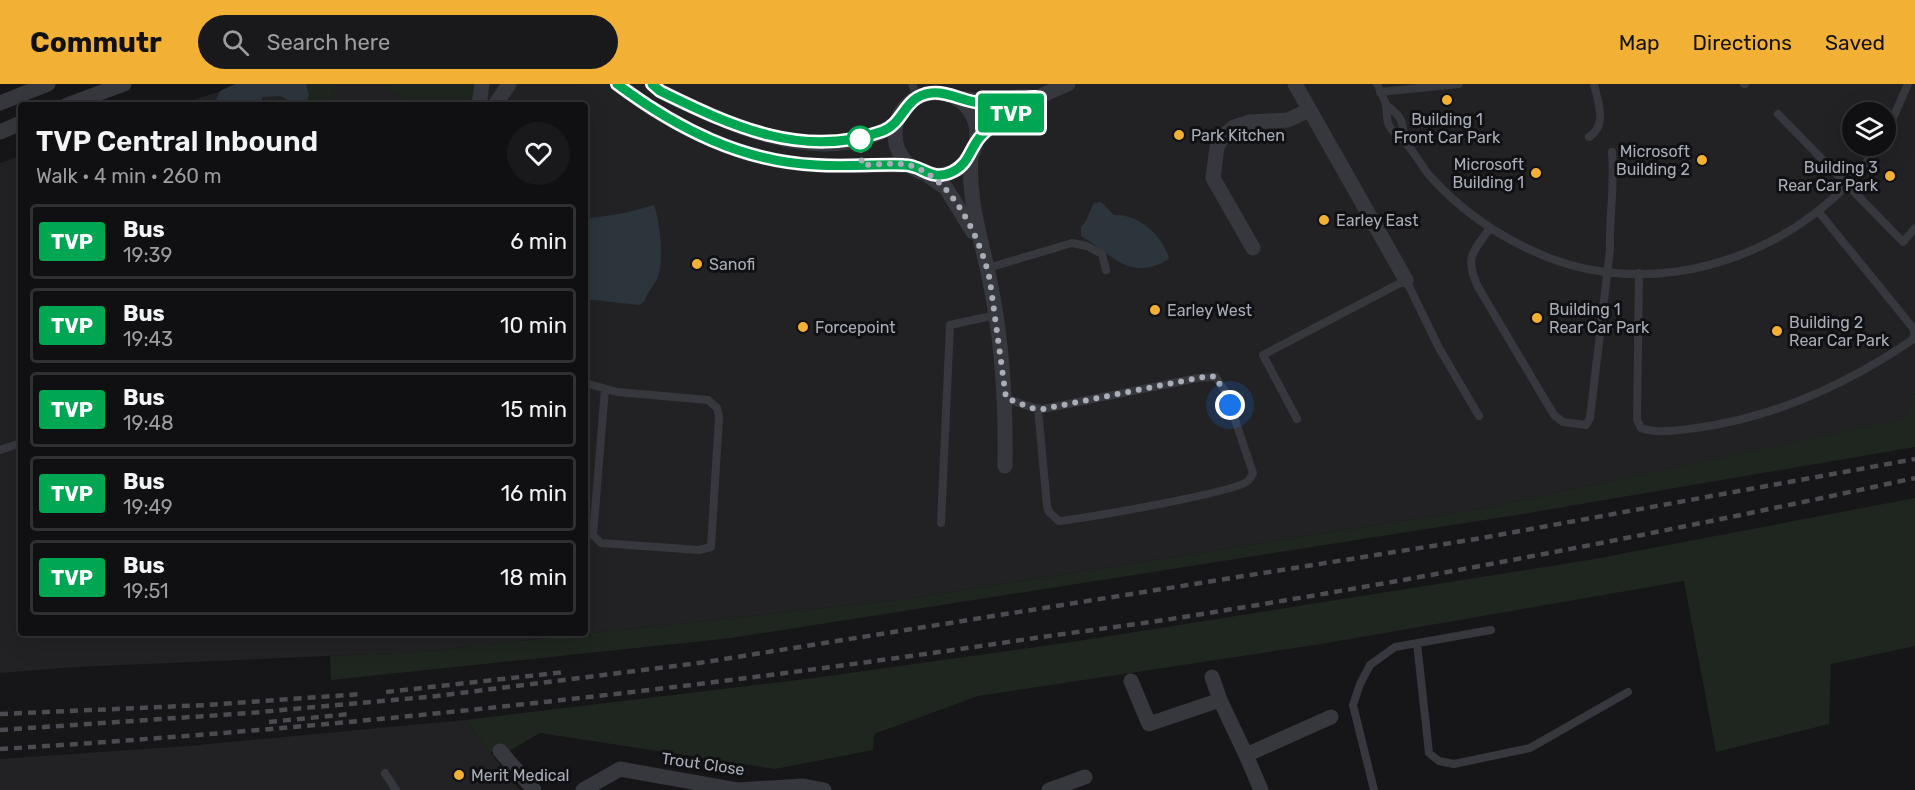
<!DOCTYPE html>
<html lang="en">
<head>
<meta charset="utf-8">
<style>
  :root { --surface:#101012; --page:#19191b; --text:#f1f3f6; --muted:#9c9d9f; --line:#303032; --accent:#f2b134 }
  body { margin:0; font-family:Rubik,sans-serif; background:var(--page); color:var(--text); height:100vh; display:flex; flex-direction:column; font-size:22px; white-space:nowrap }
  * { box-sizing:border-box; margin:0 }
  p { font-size:20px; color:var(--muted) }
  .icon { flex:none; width:33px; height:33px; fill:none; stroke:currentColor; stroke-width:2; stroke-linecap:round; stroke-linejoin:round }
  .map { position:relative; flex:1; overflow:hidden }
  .details { position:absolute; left:18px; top:18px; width:570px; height:534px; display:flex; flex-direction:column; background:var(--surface); border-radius:6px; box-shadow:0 6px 24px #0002,0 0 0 2px var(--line) }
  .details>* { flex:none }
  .badge { padding:0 12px; border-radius:4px; font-size:21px; line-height:39px }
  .controls { position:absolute; left:1842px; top:18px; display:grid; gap:12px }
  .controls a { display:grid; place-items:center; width:54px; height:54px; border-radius:50%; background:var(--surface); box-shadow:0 6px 24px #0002,0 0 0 2px var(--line); font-size:30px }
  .you { position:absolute; width:30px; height:30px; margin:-15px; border:4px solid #fff; border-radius:50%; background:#1a73e8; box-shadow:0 0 0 9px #1a73e833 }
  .map>.badge { position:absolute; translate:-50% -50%; box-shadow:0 0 0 3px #fff }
  .round { display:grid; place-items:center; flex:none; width:63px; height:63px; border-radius:32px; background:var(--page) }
  .head { display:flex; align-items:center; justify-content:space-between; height:102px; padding:0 18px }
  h1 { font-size:28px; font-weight:600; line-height:45px }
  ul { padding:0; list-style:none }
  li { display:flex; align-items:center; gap:18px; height:75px; margin:0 12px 9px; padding:0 6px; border:3px solid var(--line); border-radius:6px }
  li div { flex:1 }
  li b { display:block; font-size:22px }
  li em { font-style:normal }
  li .badge { min-width:66px; font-weight:700; text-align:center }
  header { display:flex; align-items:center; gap:36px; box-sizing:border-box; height:84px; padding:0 30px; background:var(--accent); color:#111 }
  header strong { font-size:28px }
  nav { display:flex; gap:33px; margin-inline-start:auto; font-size:21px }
  .search { width:420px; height:54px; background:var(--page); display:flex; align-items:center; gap:15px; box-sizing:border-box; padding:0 21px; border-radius:33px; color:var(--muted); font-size:22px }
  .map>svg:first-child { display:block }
</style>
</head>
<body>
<header>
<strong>Commutr</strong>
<div class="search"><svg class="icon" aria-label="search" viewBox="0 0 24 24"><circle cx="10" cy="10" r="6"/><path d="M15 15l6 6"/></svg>Search here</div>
<nav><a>Map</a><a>Directions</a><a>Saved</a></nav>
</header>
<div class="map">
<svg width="1915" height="706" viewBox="0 0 1915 706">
  <rect width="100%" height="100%" fill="#161618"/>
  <path fill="#222225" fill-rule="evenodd" d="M242,0H1915V309L1907,334L1484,424L908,515L419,568L76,583L0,589V79L21,72V549H585V21H178ZM1852,28H1886V62H1852Z
    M465,636L520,706H0V675L188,662Z"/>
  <path fill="#1e261f" d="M306,0H337L329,21H306L309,11Z
    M381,0H478L469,21H411L412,19C400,14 394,5 381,0Z
    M1915,309V363L1523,430L731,554L331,596L330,572L419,568L908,515L1484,424L1906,334Z
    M1915,414V562L1831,580L1829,640L1716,668L1684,497L1321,560L978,612L874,650L873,666L775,685L540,649L509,667L490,668L465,636L814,594L1078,557L1589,476Z"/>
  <path fill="#2c353c" d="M235,0H306L309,11L306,21H298L280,12L263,13L258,21H214L220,7Z
    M1101,118L1114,131C1139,130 1163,151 1169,175C1129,199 1113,170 1081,152V143C1088,137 1089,127 1094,119Z
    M654,121C660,138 664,175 658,193C655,200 648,207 644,218L639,221L585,215V135L625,129Z"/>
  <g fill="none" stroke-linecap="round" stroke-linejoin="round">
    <path stroke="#37383d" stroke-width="8" d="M912,0L917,13
      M1377,0C1380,6 1384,14 1386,21C1388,30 1385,38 1392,46C1395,50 1399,51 1402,55C1413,65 1420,80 1429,91C1462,128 1502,155 1547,173C1666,220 1810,166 1878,62
      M1744,0H1745
      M1380,8L1459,0
      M1386,21C1400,31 1405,38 1403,55
      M1778,30L1903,158L1915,144
      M1886,50L1908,0
      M1589,53C1608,41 1598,19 1594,0
      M1490,144C1473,168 1464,173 1478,203L1554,331L1563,338L1586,341L1590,334L1610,166C1609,133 1615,101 1612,68
      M988,184L1072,159L1087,162L1102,170L1106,186
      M1639,189L1637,336L1641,344C1656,350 1680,346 1696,344C1776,333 1846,301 1912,256L1915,250L1913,244L1818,127
      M585,299L617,308L708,316L717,324L719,333L711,463L699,466L601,459L593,451L605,305
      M1006,314C1019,319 1030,324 1043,325L1198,294L1216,293L1226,309L1253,389C1252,391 1250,395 1248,397C1233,409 1086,434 1059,437L1049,428L1047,422L1038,325
      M1297,335L1263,271L1406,196L1439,264L1479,332
      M0,366L21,359
      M941,439L950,241L996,231
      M1417,559L1429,669L1439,677L1454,680L1530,664L1628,608
      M385,689L396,706
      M1374,706L1353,621L1360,600L1370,581L1395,563L1491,546"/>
    <path stroke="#37383d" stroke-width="15" d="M617,0C675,44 742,78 817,81C847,83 878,81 908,81
      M652,0L660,7C725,40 828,88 896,39
      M1295,0L1406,196
      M895 50a41 41 0 1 1 82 0a41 41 0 1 1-82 0Z
      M957,14L997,19L1018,13H1035
      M0,19L48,0
      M67,21L124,0
      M479,21L482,0
      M495,21L509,0
      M0,48L21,39
      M978,55C1003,30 1035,13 1068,0
      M971,72C967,119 984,162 992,208C1003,265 1006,323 1005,382
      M926,90L946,104L973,148
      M1253,164L1213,94L1217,63L1223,52L1234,43L1250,38L1288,36L1309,26
      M1212,593L1220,616L1246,671L1331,633
      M1131,597L1149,640L1220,616
      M500,667L534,706
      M1246,671L1261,706
      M583,706L620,685L737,706L803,702L824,706
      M1049,706L1063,701
      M1065,706L1063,701L1085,693"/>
    <path stroke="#4a4c52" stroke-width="4.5" stroke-dasharray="8 6" stroke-linecap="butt" d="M386,608L565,588
      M0,630L207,621L362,610
      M269,638L350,630
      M0,646L250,629L437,612L699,579L1476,455L1915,375
      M0,665C340,644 678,607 1015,557C1080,547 1144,540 1208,529C1445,491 1681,445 1915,394"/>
  </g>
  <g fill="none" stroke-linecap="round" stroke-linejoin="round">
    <defs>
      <path id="line" d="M617,0C676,44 742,78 817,81C846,83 875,80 904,81C923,81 930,98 952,88C969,80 969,66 980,53C995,36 1017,27 1035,13C1016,14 999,21 981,19C964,18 948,7 931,9C904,12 904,39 883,47C804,76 731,42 660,7L652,0"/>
    </defs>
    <use href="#line" stroke="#fff" stroke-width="14"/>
    <use href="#line" stroke="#00a651" stroke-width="9"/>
    <path stroke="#a8adb8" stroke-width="6" stroke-dasharray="0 10.8" d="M860,55L862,81C876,81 895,78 908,81C952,91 982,158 990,197L1006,314L1031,324L1043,325L1208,292L1216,293L1230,321"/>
  </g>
  <g fill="#f2b134" stroke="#111113" stroke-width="2">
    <circle cx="1447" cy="16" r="6"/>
    <circle cx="1179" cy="51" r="6"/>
    <circle cx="1702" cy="76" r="6"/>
    <circle cx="1536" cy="89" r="6"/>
    <circle cx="1890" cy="92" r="6"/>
    <circle cx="1324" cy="136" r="6"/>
    <circle cx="697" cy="180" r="6"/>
    <circle cx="1155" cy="226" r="6"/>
    <circle cx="1537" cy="234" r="6"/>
    <circle cx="803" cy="243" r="6"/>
    <circle cx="1777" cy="247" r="6"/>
    <circle cx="459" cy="691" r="6"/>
  </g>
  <circle fill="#fff" stroke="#00a651" stroke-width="3" cx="860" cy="55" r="12"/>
  <g text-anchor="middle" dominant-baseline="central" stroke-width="6" stroke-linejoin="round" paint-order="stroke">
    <g font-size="16" fill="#a8adb8" stroke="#111113" text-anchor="start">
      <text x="1447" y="35" text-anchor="middle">Building 1<tspan x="1447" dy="18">Front Car Park</tspan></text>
      <text x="1191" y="51">Park Kitchen</text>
      <text x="1690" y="67" text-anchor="end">Microsoft<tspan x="1690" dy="18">Building 2</tspan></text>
      <text x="1524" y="80" text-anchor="end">Microsoft<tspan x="1524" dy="18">Building 1</tspan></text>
      <text x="1878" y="83" text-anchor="end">Building 3<tspan x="1878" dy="18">Rear Car Park</tspan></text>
      <text x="1336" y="136">Earley East</text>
      <text x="709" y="180">Sanofi</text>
      <text x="1549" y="225">Building 1<tspan x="1549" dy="18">Rear Car Park</tspan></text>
      <text x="1167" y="226">Earley West</text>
      <text x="1789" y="238">Building 2<tspan x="1789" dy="18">Rear Car Park</tspan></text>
      <text x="815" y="243">Forcepoint</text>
      <text x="471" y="691">Merit Medical</text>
    </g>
    <g font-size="16" fill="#a8adb8" stroke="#111113">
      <text transform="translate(703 680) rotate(8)">Trout Close</text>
    </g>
  </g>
</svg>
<div class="controls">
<a><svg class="icon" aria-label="layers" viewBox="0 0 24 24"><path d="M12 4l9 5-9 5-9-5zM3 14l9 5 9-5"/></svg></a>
</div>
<div class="you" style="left:1230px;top:321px"></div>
<b class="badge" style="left:1011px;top:29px;background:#00a651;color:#fff">TVP</b>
<section class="details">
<div class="head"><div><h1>TVP Central Inbound</h1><p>Walk · 4 min · 260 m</p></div><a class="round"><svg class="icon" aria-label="heart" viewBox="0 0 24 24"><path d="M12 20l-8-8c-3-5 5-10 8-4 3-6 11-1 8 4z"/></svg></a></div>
<ul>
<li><span class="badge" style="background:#00a651;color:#fff">TVP</span><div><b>Bus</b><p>19:39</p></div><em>6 min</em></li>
<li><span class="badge" style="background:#00a651;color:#fff">TVP</span><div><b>Bus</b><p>19:43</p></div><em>10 min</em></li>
<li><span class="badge" style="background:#00a651;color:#fff">TVP</span><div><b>Bus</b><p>19:48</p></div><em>15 min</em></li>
<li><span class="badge" style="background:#00a651;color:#fff">TVP</span><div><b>Bus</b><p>19:49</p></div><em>16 min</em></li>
<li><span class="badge" style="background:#00a651;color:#fff">TVP</span><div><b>Bus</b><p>19:51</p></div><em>18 min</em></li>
</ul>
</section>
</div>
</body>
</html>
